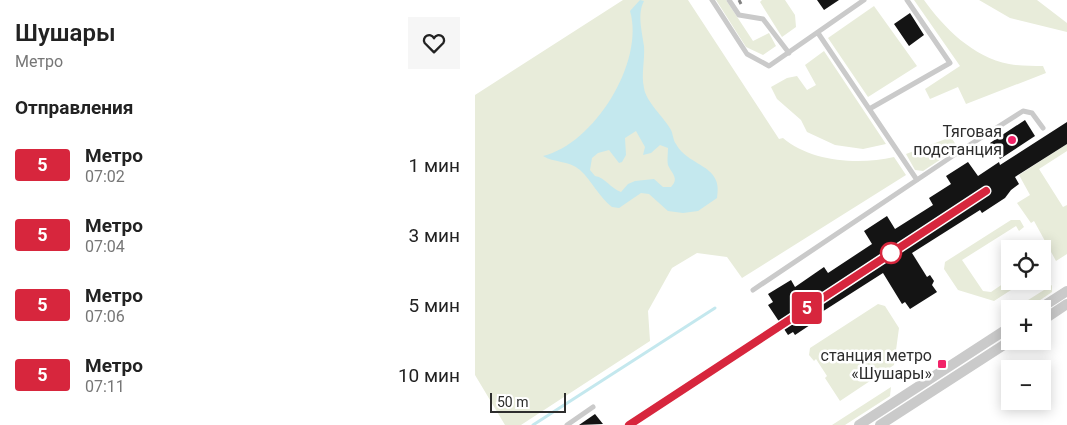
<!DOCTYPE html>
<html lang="ru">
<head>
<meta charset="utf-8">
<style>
  :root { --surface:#fff; --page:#f6f6f6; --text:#222; --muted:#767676 }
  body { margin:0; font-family:Roboto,sans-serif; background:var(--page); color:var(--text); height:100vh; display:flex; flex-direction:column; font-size:19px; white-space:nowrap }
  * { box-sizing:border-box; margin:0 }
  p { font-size:16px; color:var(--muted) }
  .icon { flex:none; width:28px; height:28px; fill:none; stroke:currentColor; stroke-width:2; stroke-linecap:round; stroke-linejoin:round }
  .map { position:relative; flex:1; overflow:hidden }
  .panel { display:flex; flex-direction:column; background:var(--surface); width:475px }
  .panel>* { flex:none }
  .badge { padding:0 10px; border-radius:4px; font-size:18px; line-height:32px }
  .buttons { position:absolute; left:526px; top:240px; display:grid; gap:10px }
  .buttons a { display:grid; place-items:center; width:50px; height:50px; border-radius:0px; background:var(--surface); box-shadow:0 2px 12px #0003; font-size:25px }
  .scale { position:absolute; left:15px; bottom:12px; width:76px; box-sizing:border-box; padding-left:5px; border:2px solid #2d2d2d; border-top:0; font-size:14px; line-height:18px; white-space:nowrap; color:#2d2d2d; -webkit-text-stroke:4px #fff; paint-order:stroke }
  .map>.badge { position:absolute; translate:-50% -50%; box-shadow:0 0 0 2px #fff }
  h2 { padding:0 15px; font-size:19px; line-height:45px }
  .round { display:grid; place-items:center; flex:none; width:52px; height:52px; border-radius:0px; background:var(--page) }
  .summary { display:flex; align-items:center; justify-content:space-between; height:85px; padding:0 15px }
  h1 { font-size:24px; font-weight:600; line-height:38px }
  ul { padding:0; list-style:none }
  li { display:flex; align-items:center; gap:15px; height:70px; padding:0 15px }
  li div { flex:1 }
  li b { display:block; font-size:19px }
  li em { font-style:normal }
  li .badge { min-width:55px; font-weight:700; text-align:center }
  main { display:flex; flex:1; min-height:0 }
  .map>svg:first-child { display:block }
</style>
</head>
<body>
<main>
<section class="panel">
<div class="summary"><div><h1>Шушары</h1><p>Метро</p></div><a class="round"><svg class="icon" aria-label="heart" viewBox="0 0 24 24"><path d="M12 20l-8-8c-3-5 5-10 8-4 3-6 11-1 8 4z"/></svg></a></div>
<h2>Отправления</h2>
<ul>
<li><span class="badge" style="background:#d7263d;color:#fff">5</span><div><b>Метро</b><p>07:02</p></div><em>1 мин</em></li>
<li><span class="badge" style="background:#d7263d;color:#fff">5</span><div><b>Метро</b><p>07:04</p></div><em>3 мин</em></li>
<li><span class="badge" style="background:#d7263d;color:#fff">5</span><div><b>Метро</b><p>07:06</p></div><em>5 мин</em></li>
<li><span class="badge" style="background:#d7263d;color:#fff">5</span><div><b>Метро</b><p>07:11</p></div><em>10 мин</em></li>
</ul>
</section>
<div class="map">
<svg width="592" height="425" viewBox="0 0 592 425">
  <rect width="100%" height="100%" fill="#fff"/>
  <path fill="#e8ecda" d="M148,0H213L304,139L308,138C336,162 384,165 419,157L431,175L267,278L252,257L222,253L197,268L173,311L175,341L46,425H30L0,375V95Z
    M241,0H251L278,41L294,33L301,46L288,55L271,47Z
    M287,0H310L320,15L321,27L307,37L285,2Z
    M439,0H449C469,28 498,57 534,64C545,66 557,66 568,66L571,73L491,104L483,87L455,99L450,89L485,66Z
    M504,0H562L592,23V32L535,18Z
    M399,6L442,66L393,97L353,38Z
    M349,51L411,144L388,149L360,145L332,132L326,120L302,99L296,87L312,78L322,76L332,90L341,85L330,65Z
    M476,137L483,148L448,171L440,170L431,154Z
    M592,144V151L564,169L588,207L592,205V254L581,261L559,221L556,223L542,203L555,195L544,175Z
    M536,220H545L549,227L544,231L541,226L487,260L508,291L516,292L535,279V281H550L519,301L483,290L469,269L470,262Z
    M577,285V292L552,309L542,307Z
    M403,304L410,306L424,328L419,365L365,401L350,378L352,376L341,359L339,361L334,355L335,348Z
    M416,387L415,396L370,425H357Z"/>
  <path fill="#c4e8ee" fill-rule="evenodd" d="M165,0L169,1C162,14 167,31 169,46C170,61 166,74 169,88C171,102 189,117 196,130C198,134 198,140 201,144C213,167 249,164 242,198L223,211L208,213L193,211L174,194L166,193L144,208L137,207C124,197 117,181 105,170C93,160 79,163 68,156C119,144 170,62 155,11ZM161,131L170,147L168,155L176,153L185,145L193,148C193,152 192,160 193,165C196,173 205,178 196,187H188L179,179L160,181L153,184L146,192C135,188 131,178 120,176L115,170L117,158L123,153L134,150L144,163L147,162L151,155L150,138Z"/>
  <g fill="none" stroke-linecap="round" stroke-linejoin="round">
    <path stroke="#c4e8ee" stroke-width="3" d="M58,425L240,308"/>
  </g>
  <path fill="#141414" d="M342,0H364L349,10Z
    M435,13L449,35L434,46L419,24Z
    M550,120L560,136L525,159L515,143Z
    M592,122V144L540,177L544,184L536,190L530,198L507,213L505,210L437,253L452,277L455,275L459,281L457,285L462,292L435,309L430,302L427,304L408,273L339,317L341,321L320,335L318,332L313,335L293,305L298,302L293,294L316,280L320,287L349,267L353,273L397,244L389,231L412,216L420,229L458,205L454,198L476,184L471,176L493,162L503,176L524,162L525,165Z
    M120,414L128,424L104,425Z"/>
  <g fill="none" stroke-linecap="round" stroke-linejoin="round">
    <path stroke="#cacaca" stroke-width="5" d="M237,0L272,54L294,66L389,0
      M254,0L264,15L288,19L314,53
      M343,33L442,180
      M396,108L475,63L432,0
      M278,290L485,151L548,111L557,113L568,128
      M92,425L118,407"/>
    <path stroke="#cacaca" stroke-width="10" d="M564,309L592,291
      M568,320L592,304
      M384,425L535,327
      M405,425L535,341"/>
    <path stroke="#828282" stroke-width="3" stroke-dasharray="5 4" stroke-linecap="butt" d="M264,0L266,4"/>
  </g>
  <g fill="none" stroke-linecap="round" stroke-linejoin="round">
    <defs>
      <path id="line" d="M154,425L511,191"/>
    </defs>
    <use href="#line" stroke="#fff" stroke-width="11"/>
    <use href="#line" stroke="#d7263d" stroke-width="8"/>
  </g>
  <g fill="#f12368" stroke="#fff" stroke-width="2">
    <circle cx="537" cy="140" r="5"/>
    <rect x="462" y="359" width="10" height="10" rx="2.5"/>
  </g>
  <circle fill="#fff" stroke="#d7263d" stroke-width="2.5" cx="416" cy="253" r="10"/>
  <g text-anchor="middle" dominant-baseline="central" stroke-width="5" stroke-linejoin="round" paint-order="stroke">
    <g font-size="16" fill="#2d2d2d" stroke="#fff" text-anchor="end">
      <text x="527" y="131">Тяговая<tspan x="527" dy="18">подстанция</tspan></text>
      <text x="457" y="355">станция метро<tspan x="457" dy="18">«Шушары»</tspan></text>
    </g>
  </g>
</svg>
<div class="buttons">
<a><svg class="icon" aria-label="locate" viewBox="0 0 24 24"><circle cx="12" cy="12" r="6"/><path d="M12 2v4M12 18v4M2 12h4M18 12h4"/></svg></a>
<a>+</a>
<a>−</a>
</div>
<div class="scale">50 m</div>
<b class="badge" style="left:332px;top:308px;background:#d7263d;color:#fff">5</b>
</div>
</main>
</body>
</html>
